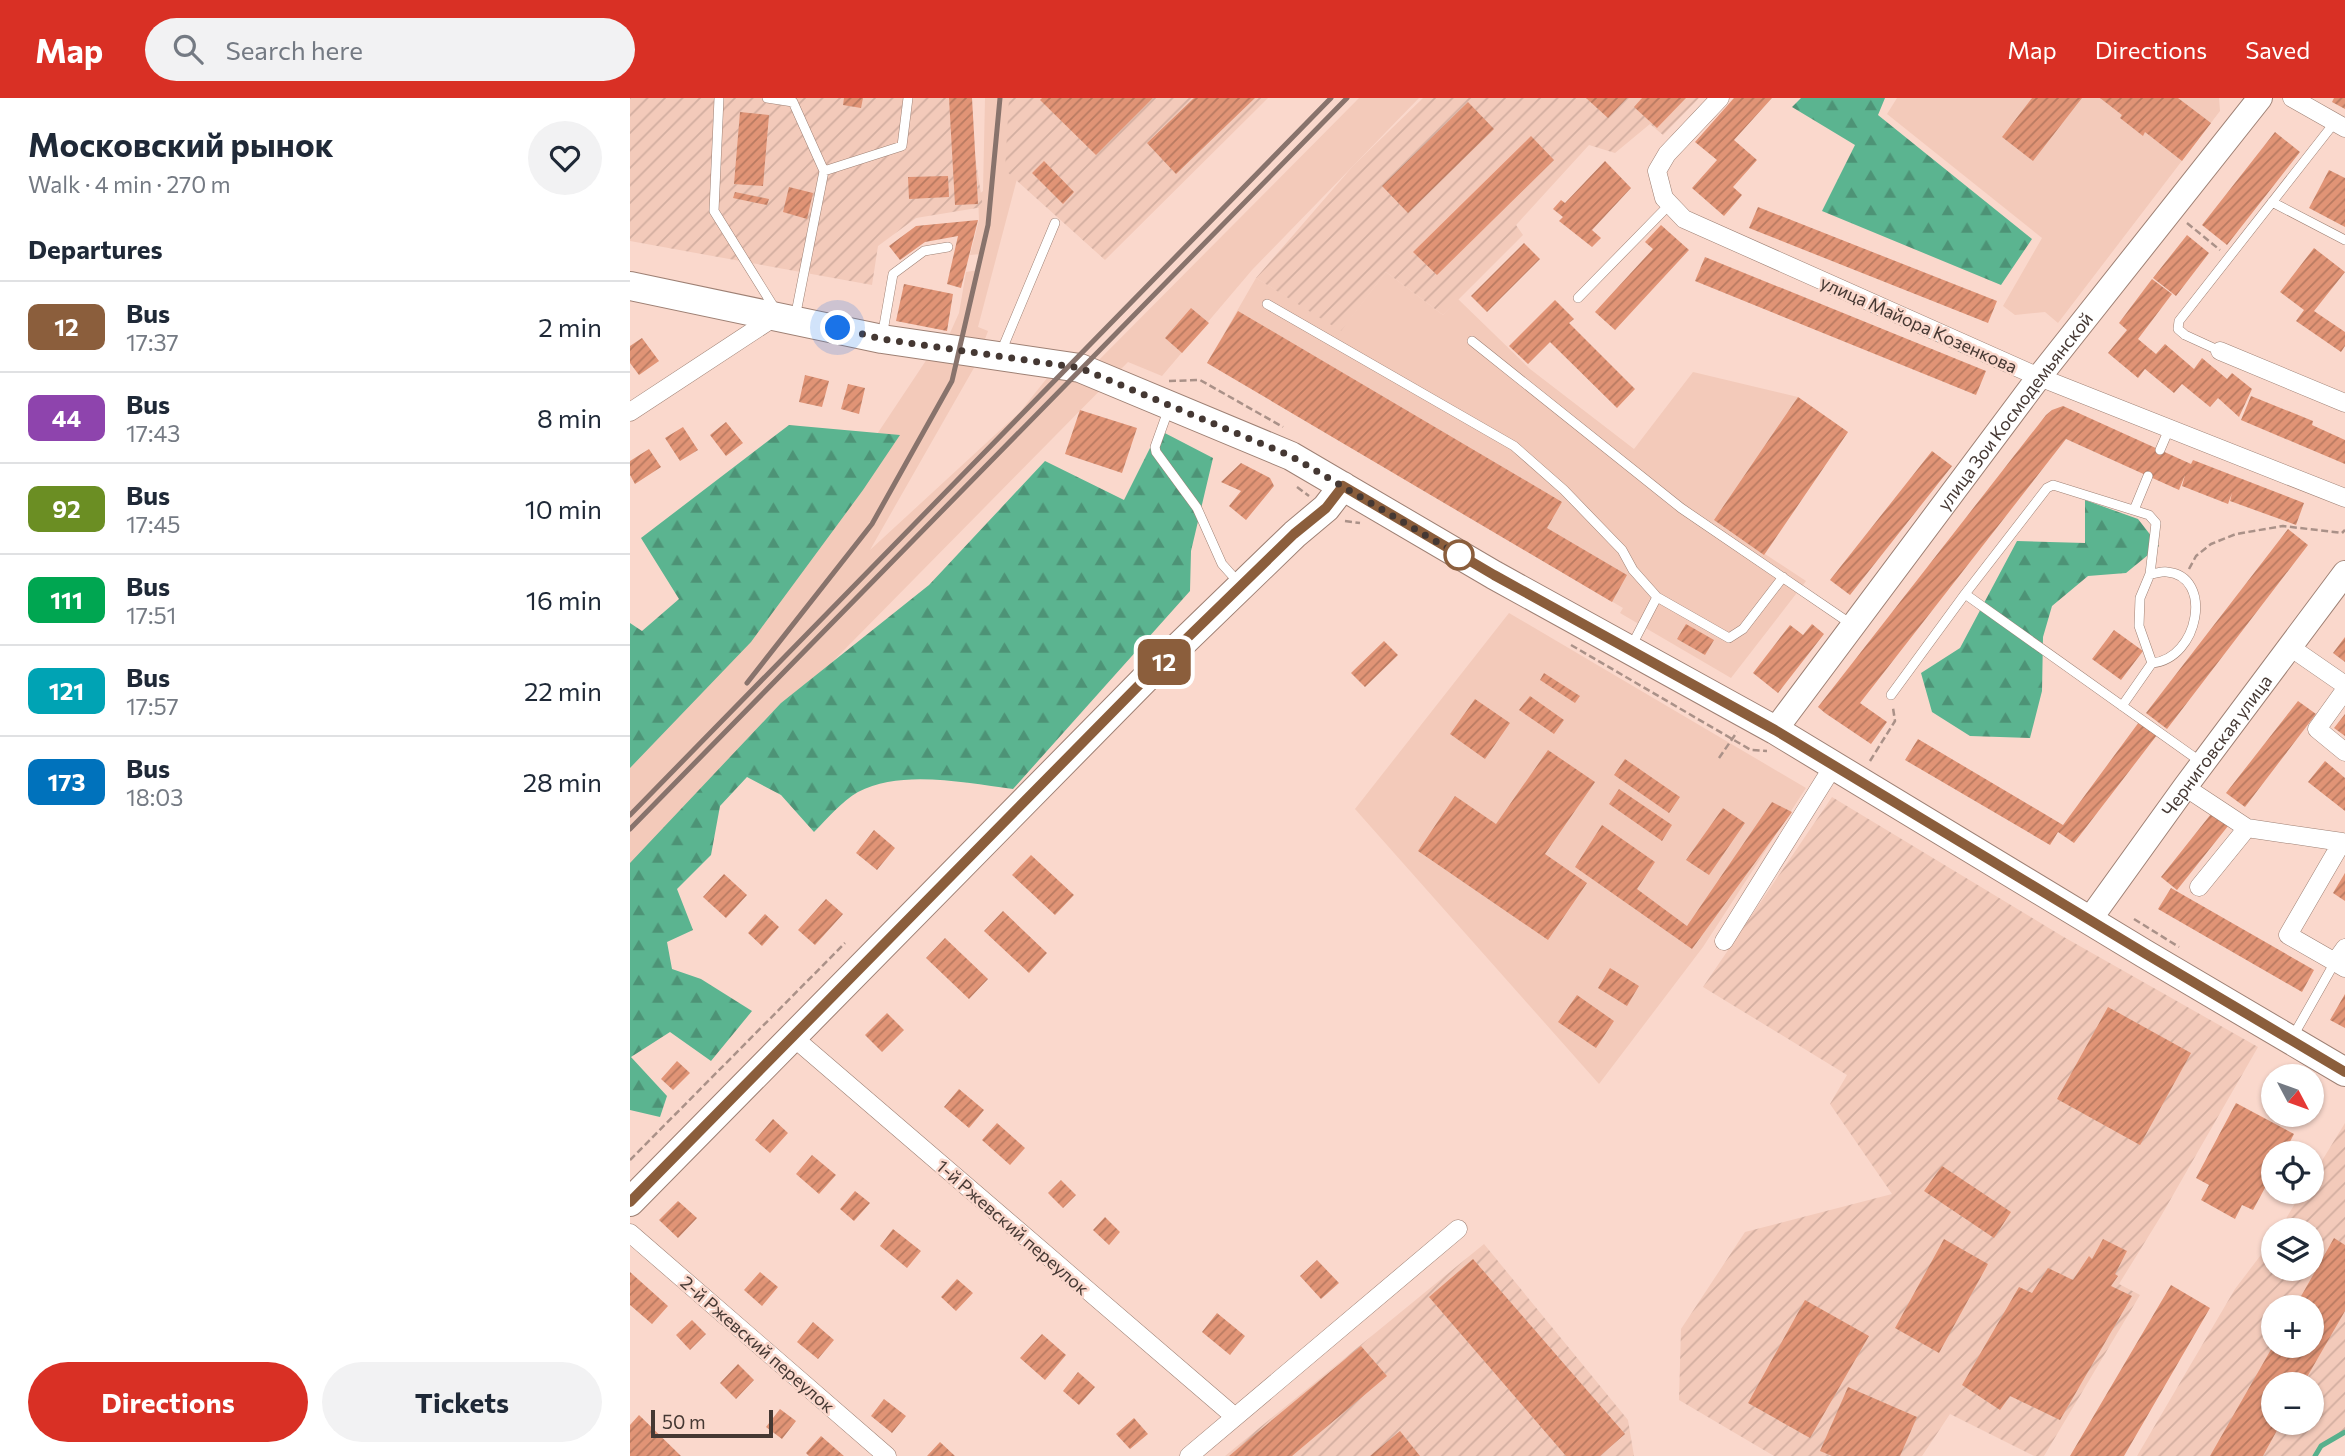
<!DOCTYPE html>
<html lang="en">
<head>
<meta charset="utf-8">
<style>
  :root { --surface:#fff; --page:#f2f2f3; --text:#1f2937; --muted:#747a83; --line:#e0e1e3; --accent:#d93025 }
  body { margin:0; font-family:Commissioner,sans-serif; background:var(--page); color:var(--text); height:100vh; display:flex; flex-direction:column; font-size:26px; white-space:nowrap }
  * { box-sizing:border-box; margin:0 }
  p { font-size:23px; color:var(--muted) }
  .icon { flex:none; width:38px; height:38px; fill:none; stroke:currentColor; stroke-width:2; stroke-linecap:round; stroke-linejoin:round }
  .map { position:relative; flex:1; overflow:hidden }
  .drawer { display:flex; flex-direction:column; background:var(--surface); width:630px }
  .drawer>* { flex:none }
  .badge { padding:0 14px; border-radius:10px; font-size:24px; line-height:46px }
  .needle { width:46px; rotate:131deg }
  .fabs { position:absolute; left:1631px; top:966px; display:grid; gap:14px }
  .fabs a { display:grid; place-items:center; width:63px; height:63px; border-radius:50%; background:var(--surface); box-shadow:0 2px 5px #0004; font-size:35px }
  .scale { position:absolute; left:21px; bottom:18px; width:122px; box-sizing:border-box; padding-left:7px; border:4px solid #453833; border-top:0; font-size:19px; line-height:24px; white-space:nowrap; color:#453833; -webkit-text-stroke:5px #fad8cc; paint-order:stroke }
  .you { position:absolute; width:35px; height:35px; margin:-18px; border:5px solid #fff; border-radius:50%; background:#1a73e8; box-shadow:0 0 0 10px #1a73e833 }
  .map>.badge { position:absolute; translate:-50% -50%; box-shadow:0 0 0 4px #fff }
  h2 { padding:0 28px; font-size:26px; line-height:63px }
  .round { display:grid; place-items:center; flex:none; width:74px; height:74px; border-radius:37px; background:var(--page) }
  .headline { display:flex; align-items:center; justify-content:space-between; height:119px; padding:0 28px }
  h1 { font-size:33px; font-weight:700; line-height:52px }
  .primary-button { display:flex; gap:14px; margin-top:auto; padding:14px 28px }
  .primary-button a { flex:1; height:80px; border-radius:42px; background:var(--accent); color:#fff; font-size:28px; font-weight:700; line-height:80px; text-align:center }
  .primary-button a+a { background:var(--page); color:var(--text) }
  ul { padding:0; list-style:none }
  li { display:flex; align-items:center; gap:21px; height:91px; padding:0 28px; border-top:2px solid var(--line) }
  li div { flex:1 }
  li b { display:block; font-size:26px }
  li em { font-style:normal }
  li .badge { min-width:77px; font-weight:700; text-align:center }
  header { display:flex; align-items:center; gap:42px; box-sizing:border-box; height:98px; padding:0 35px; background:var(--accent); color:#fff }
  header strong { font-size:33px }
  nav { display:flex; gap:38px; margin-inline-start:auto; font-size:24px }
  .search { width:490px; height:63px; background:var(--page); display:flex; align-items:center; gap:18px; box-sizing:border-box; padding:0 24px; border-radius:38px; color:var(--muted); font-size:26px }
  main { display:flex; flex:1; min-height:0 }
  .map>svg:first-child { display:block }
</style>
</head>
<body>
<header>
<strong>Map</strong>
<div class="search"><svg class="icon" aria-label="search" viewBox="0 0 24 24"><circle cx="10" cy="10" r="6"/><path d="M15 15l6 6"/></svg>Search here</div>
<nav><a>Map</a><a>Directions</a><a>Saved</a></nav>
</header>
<main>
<section class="drawer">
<div class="headline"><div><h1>Московский рынок</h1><p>Walk · 4 min · 270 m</p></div><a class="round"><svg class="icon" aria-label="heart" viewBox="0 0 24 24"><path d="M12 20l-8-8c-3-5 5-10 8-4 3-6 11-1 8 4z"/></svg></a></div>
<h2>Departures</h2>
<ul>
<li><span class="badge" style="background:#8b5e3c;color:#fff">12</span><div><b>Bus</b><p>17:37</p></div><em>2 min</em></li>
<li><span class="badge" style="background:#8e44ad;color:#fff">44</span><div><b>Bus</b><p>17:43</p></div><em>8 min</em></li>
<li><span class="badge" style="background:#6b8e23;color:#fff">92</span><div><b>Bus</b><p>17:45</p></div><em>10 min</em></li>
<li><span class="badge" style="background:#00a651;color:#fff">111</span><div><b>Bus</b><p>17:51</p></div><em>16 min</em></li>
<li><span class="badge" style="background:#00a3b4;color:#fff">121</span><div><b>Bus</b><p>17:57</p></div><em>22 min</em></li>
<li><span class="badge" style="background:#0072bc;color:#fff">173</span><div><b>Bus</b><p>18:03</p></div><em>28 min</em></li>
</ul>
<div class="primary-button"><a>Directions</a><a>Tickets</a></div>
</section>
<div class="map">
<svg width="1715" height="1358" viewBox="0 0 1715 1358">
  <defs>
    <pattern id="industrial-furrows" width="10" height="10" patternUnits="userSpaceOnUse" patternTransform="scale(1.75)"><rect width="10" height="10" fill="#f3caba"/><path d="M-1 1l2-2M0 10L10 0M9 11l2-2" fill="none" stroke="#d2aea0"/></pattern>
    <pattern id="forest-firs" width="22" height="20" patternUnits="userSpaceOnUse" patternTransform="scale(1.75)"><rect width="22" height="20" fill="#5bb490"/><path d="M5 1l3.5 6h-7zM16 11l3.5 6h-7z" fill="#4d9376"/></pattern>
    <pattern id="building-hatch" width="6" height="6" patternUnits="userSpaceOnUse" patternTransform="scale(1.75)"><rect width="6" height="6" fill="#e19476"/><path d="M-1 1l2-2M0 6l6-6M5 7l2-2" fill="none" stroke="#b87a61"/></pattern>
  </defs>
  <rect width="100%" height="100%" fill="#fad8cc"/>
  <path fill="#f3caba" d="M355,0H388V77L348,229L358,233L345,268L240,452L390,314L425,270L454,277L729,0H789L622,172L532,278L498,264L0,769V644L116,533L303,252L311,255L329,215L336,174L348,172L351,156L340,157L349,122L348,97L353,93Z
    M1267,0H1589L1590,13L1428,225L1415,214L1385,217L1373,208L1412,140L1257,16Z
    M756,174L813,217L828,201L900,271L1004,351L1063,274L1168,299L1218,334L1135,456L1176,483L1101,580L990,515L993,510L577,265L626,180L711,232Z
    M879,515L1176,690L1073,849L969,986L725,711Z"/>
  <path fill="url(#industrial-furrows)" fill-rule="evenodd" d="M0,0H336L353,109L286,120L248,148L242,187L0,143Z
    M379,0H638L475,162L375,72Z
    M793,0H1069L1033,37L1020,26L985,55L959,47L886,127L893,137L813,217L756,174L711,233L626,180L723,68Z
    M1202,699L1432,838L1628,949L1531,1118L1489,1186L1510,1197L1414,1358H1404L1320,1316L1292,1358H1144L1049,1302L1051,1231L1115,1134L1262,1096L1200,1006L1217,977L1073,889Z
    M1715,1025V1334L1691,1348L1685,1358H1507L1605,1191L1643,1141V1171H1682V1132H1649L1672,1094H1682V1079ZM1643,1209H1682V1248H1643ZM1643,1286H1682V1325H1643Z
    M854,1146L998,1322L1004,1358H595Z"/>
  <path fill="url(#forest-firs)" d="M1171,0H1255L1248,17L1402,141L1371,187L1192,113L1225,47L1162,9Z
    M159,327L270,337L233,392L121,544L0,670V525L12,533L49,501L11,440Z
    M529,332L583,360L561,453L560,493L383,691C335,685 272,671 228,694C212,703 197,721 184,734L151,697L117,679L90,708L81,757L47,791L63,832L37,844L42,871L71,881L122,913L81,963L40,934L1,959L37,998L30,1019L0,1012V765L151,605L299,487L415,363L494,402Z
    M1455,402L1508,421L1529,448L1496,475L1458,478L1422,508L1413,539L1412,593L1400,640L1340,638L1302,614L1291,575L1330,550L1387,443L1455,445Z"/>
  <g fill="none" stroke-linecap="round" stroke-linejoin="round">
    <path stroke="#57b08c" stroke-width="5" d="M1685,1358L1691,1348L1715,1334"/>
  </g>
  <path fill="url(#building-hatch)" d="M214,0H233L231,10L213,7Z
    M319,0H342L348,106L325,107Z
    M412,0H523L466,57L410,2Z
    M564,0H625L546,76L517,45Z
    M956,0H997L978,20Z
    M1012,0H1056L1027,30L1004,9Z
    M1104,0H1142L1104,42L1127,62L1103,89L1112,97L1094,118L1062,90L1087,62L1065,44Z
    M1402,0H1452L1403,63L1372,39Z
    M1470,0H1548L1581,25L1552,63L1515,34L1513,38L1490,20L1492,17Z
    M1704,0H1715V11L1702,4Z
    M838,4L864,31L778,115L752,88Z
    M110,14L139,17L133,88L104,86Z
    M1645,34L1670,54L1597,147L1572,127Z
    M901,38L924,62L807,177L783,154Z
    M414,63L444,94L433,106L402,75Z
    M975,63L1001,90L962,132L971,140L962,149L929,123L933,119L923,111L931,102L935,105Z
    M1699,72L1715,80V129L1679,110Z
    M318,78L319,99L279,101L278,79Z
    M159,89L183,95L177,121L153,114Z
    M105,94L139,101L137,107L103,100Z
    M1128,109L1367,203L1358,225L1119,130Z
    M348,122L331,190L317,186L328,138L295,144L270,162L259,148L286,128Z
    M1031,127L1059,152L985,232L965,214L1023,151L1015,144Z
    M1557,137L1579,155L1546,198L1523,180Z
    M894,145L910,161L857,214L841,198Z
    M1684,150L1715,174L1684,213L1715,234V248L1711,254L1666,223L1674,212L1650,194Z
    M1075,159L1356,273L1346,297L1065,183Z
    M1522,181L1542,196L1508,241L1526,256L1535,246L1564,271L1572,260L1597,281L1602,275L1622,291L1609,319L1588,300L1580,309L1552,286L1544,295L1515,271L1508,280L1478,255L1497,232L1489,225Z
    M274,186L323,196L317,233L266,223Z
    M925,202L944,221L939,225L1005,291L987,310L920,244L898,266L879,248Z
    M561,210L579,225L552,255L535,240Z
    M608,213L932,404L917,430L997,477L982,504L577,265Z
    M12,240L29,263L9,277L0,265V248Z
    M175,277L199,283L192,309L169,304Z
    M218,286L235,290L229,316L211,311Z
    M1621,298L1683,323L1682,327L1715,342V366L1611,322Z
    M1168,299L1218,334L1134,457L1084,422Z
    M1433,308L1561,366L1563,362L1674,405L1666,427L1600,403L1602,395L1598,406L1552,388L1555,377L1549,392L1436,341L1230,605L1257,624L1241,646L1195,615L1188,609L1416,317L1422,312Z
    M450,312L507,330L492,375L435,356Z
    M96,324L113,345L96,358L80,337Z
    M53,329L68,352L50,363L35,340Z
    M19,351L31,369L5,386L0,377V363Z
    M1302,353L1322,368L1220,497L1200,482Z
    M611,365L640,380L644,388L616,422L599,408L611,393L591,384Z
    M1658,431L1678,447L1537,631L1516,615Z
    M1056,526L1084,542L1075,557L1047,541Z
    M1182,526L1194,536L1148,595L1123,575L1160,527L1173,537Z
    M1484,532L1513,553L1491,582L1462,561Z
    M1715,539V564L1703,555Z
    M754,543L768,557L735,589L721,575Z
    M914,575L950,598L945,605L910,582Z
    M900,598L934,622L924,636L889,612Z
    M845,601L880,625L855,661L820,636Z
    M1668,603L1686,616L1615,709L1596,695Z
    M1715,616V638L1704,630Z
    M1509,624L1527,637L1444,745L1428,734L1420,747L1275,662L1288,641L1433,727Z
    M918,652L965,684L915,756L957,785L918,842L788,753L825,698L866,726Z
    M995,661L1050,699L1039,715L984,677Z
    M1695,663L1715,680V713L1678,684Z
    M989,691L1042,727L1032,743L979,706Z
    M1142,704L1162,714L1062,851L945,769L972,727L1025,764L1007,791L1057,828Z
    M1093,710L1115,725L1079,777L1056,762Z
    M1581,716L1598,728L1547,792L1531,779Z
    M244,732L265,750L247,772L226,755Z
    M401,757L444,797L425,817L382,777Z
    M1715,775V803L1703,795Z
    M94,776L117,797L96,820L73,799Z
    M1541,790L1684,872L1672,894L1528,811Z
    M196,801L213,816L185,847L168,832Z
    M373,813L417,855L399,875L354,833Z
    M135,816L149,829L132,848L118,835Z
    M315,840L358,881L339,901L296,860Z
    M980,870L1009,888L997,908L968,890Z
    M1715,896V930L1700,922Z
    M947,897L984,923L966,950L928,924Z
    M1478,909L1561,955L1510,1047L1427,1001Z
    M257,915L274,932L252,954L235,937Z
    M47,963L60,975L43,992L31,981Z
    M329,991L354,1012L339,1030L314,1009Z
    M1606,1005L1664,1036L1654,1055H1643V1075L1623,1112L1612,1107L1605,1121L1571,1102L1579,1087L1566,1080Z
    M143,1021L158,1035L140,1055L125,1042Z
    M367,1025L395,1050L380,1067L352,1042Z
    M182,1057L206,1077L189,1096L166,1076Z
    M1312,1068L1381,1114L1364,1140L1294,1093Z
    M431,1082L446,1097L433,1110L418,1095Z
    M225,1093L240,1105L224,1123L210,1111Z
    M48,1103L67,1120L48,1140L29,1122Z
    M475,1119L490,1134L479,1147L463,1132Z
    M263,1131L291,1153L277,1170L250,1148Z
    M1704,1140L1715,1147V1213L1673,1286H1643V1325H1651L1633,1358H1580L1643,1248H1682V1209H1665Z
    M1314,1141L1358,1166L1309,1255L1265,1230Z
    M1473,1141L1497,1153L1485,1176L1488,1178L1481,1188L1502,1198L1430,1322L1380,1298L1370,1312L1332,1287L1389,1189L1402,1195L1418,1170L1443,1182L1459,1158L1462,1161Z
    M843,1161L995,1336L970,1358H936L799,1199Z
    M687,1162L709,1185L691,1201L670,1178Z
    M0,1174L38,1208L22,1226L0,1207Z
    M130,1174L148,1189L132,1208L114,1192Z
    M327,1181L343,1195L326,1213L311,1199Z
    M1541,1187L1580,1210L1494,1358H1440Z
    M1175,1202L1239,1238L1180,1340L1118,1305Z
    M587,1215L615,1238L600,1257L572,1234Z
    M62,1222L76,1236L60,1252L46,1237Z
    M183,1224L204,1242L188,1261L167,1244Z
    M412,1236L436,1257L415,1282L390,1260Z
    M731,1248L757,1278L662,1358H599Z
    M108,1266L124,1282L106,1301L90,1285Z
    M448,1274L465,1289L449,1307L433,1293Z
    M1218,1289L1287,1319L1270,1358H1202L1190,1353Z
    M254,1301L276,1318L262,1335L241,1318Z
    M150,1311L166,1323L152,1341L136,1329Z
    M9,1317L51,1358H0V1327Z
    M504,1320L518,1336L500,1351L486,1336Z
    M770,1333L790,1358H740Z
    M191,1338L214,1358H179L176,1355Z
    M310,1344L325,1358H297Z"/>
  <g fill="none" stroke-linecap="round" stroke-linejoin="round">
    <defs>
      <path id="lane" d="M89,0L84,113L145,211
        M137,0L163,4L194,73L165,220
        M194,73L272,48L278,0
        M1642,104L1715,142
        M948,200L1040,106
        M637,206L884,348L934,392L992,452L1003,472L1027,499L1099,540L1113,531L1153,479
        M252,239L263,176L294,153L318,149
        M842,243L1051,410L1221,526
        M1590,253L1555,237L1548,231L1549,223L1705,24
        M371,254L425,125
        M539,310L525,349L526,354L567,410L592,466L609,485
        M1530,352L1539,331
        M1504,412L1518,378
        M1520,476C1525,476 1532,473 1537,474C1584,478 1569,561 1522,565
        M1335,496L1417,390L1423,387L1519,417L1526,425L1520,476L1510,500L1509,528L1522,565L1492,608
        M1002,547L1027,499
        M1261,597L1335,496L1571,664
        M1662,940L1705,864"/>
      <path id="street" d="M1090,0L1037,56L1027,73L1034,100L1054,121L1409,279L1715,400
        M1662,0L1715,30
        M1590,253L1715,305
        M0,314L137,224L150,219
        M1660,549L1715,587
        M1715,592L1687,631L1715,654
        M1555,689L1617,730L1569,789
        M1617,730L1712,744
        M1094,843L1204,667
        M1715,850L1705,864L1715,870
        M1705,864L1658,837L1712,744L1715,746
        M163,939L604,1318
        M0,1135L257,1358
        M559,1358L828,1131"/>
      <g id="secondary">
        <path id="s1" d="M1145,632L1409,279L1630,0"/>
        <path id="s2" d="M1460,821L1555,689L1715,475"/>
      </g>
      <path id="primary" d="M0,188L252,241L450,270L661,358L864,477L1145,632L1515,856L1715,974
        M0,1104L514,582L665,436L696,410L713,388"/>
    </defs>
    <use href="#lane" stroke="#9e8074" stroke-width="10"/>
    <use href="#street" stroke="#9e8074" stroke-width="19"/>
    <use href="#secondary" stroke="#9e8074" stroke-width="26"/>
    <use href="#primary" stroke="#9e8074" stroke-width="30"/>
    <path stroke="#aa9188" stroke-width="2.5" stroke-dasharray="7 3.5" stroke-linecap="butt" d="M1557,125L1590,152
      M539,283L570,282L653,329
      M667,389L679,398
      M715,423L730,425
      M1559,471L1566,458L1581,446L1606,436L1653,428L1712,435L1715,432
      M941,547L1121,652L1137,653
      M1089,660L1107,634
      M1240,663L1265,623L1263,610
      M1504,821L1549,849
      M0,1062L215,845"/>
    <use href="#lane" stroke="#fff" stroke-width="9"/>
    <use href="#street" stroke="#fff" stroke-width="18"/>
    <use href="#secondary" stroke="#fff" stroke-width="24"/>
    <use href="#primary" stroke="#fff" stroke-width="28"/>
    <path stroke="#88736c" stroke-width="5" d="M117,585L242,426L322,283L358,127L370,0
      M0,717L701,0
      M0,731L717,0"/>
  </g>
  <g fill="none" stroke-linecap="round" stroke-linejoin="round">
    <defs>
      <path id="line" d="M0,1104L514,582L664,436L696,410L713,388L864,477L1145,632L1516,856L1715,974"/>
    </defs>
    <use href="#line" stroke="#fff" stroke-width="16"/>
    <use href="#line" stroke="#8b5e3c" stroke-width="10"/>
    <path stroke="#453833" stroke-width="7" stroke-dasharray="0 12.6" d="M208,230L252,241L450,270L661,358L829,457"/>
  </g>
  <circle fill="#fff" stroke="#8b5e3c" stroke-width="3.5" cx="829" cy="457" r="14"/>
  <g text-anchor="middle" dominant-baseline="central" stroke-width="5" stroke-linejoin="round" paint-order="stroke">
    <g font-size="18" fill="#453833" stroke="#fad8cc">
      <text transform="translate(1289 226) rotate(24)">улица Майора Козенкова</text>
      <text stroke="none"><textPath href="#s1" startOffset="399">улица Зои Космодемьянской</textPath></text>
      <text stroke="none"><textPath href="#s2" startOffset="215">Черниговская улица</textPath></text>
      <text transform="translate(383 1129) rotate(41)">1-й Ржевский переулок</text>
      <text transform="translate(128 1246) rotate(41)">2-й Ржевский переулок</text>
    </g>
  </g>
</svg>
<div class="fabs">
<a><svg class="needle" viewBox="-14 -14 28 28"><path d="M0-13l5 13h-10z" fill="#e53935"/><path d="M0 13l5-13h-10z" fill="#747a83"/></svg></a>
<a><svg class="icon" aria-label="locate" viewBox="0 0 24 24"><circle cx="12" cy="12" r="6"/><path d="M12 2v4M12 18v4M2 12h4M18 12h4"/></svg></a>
<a><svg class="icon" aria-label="layers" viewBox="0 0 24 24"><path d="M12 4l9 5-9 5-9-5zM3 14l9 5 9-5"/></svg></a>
<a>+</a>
<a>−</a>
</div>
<div class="scale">50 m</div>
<div class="you" style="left:208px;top:230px"></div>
<b class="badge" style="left:534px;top:564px;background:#8b5e3c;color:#fff">12</b>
</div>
</main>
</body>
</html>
